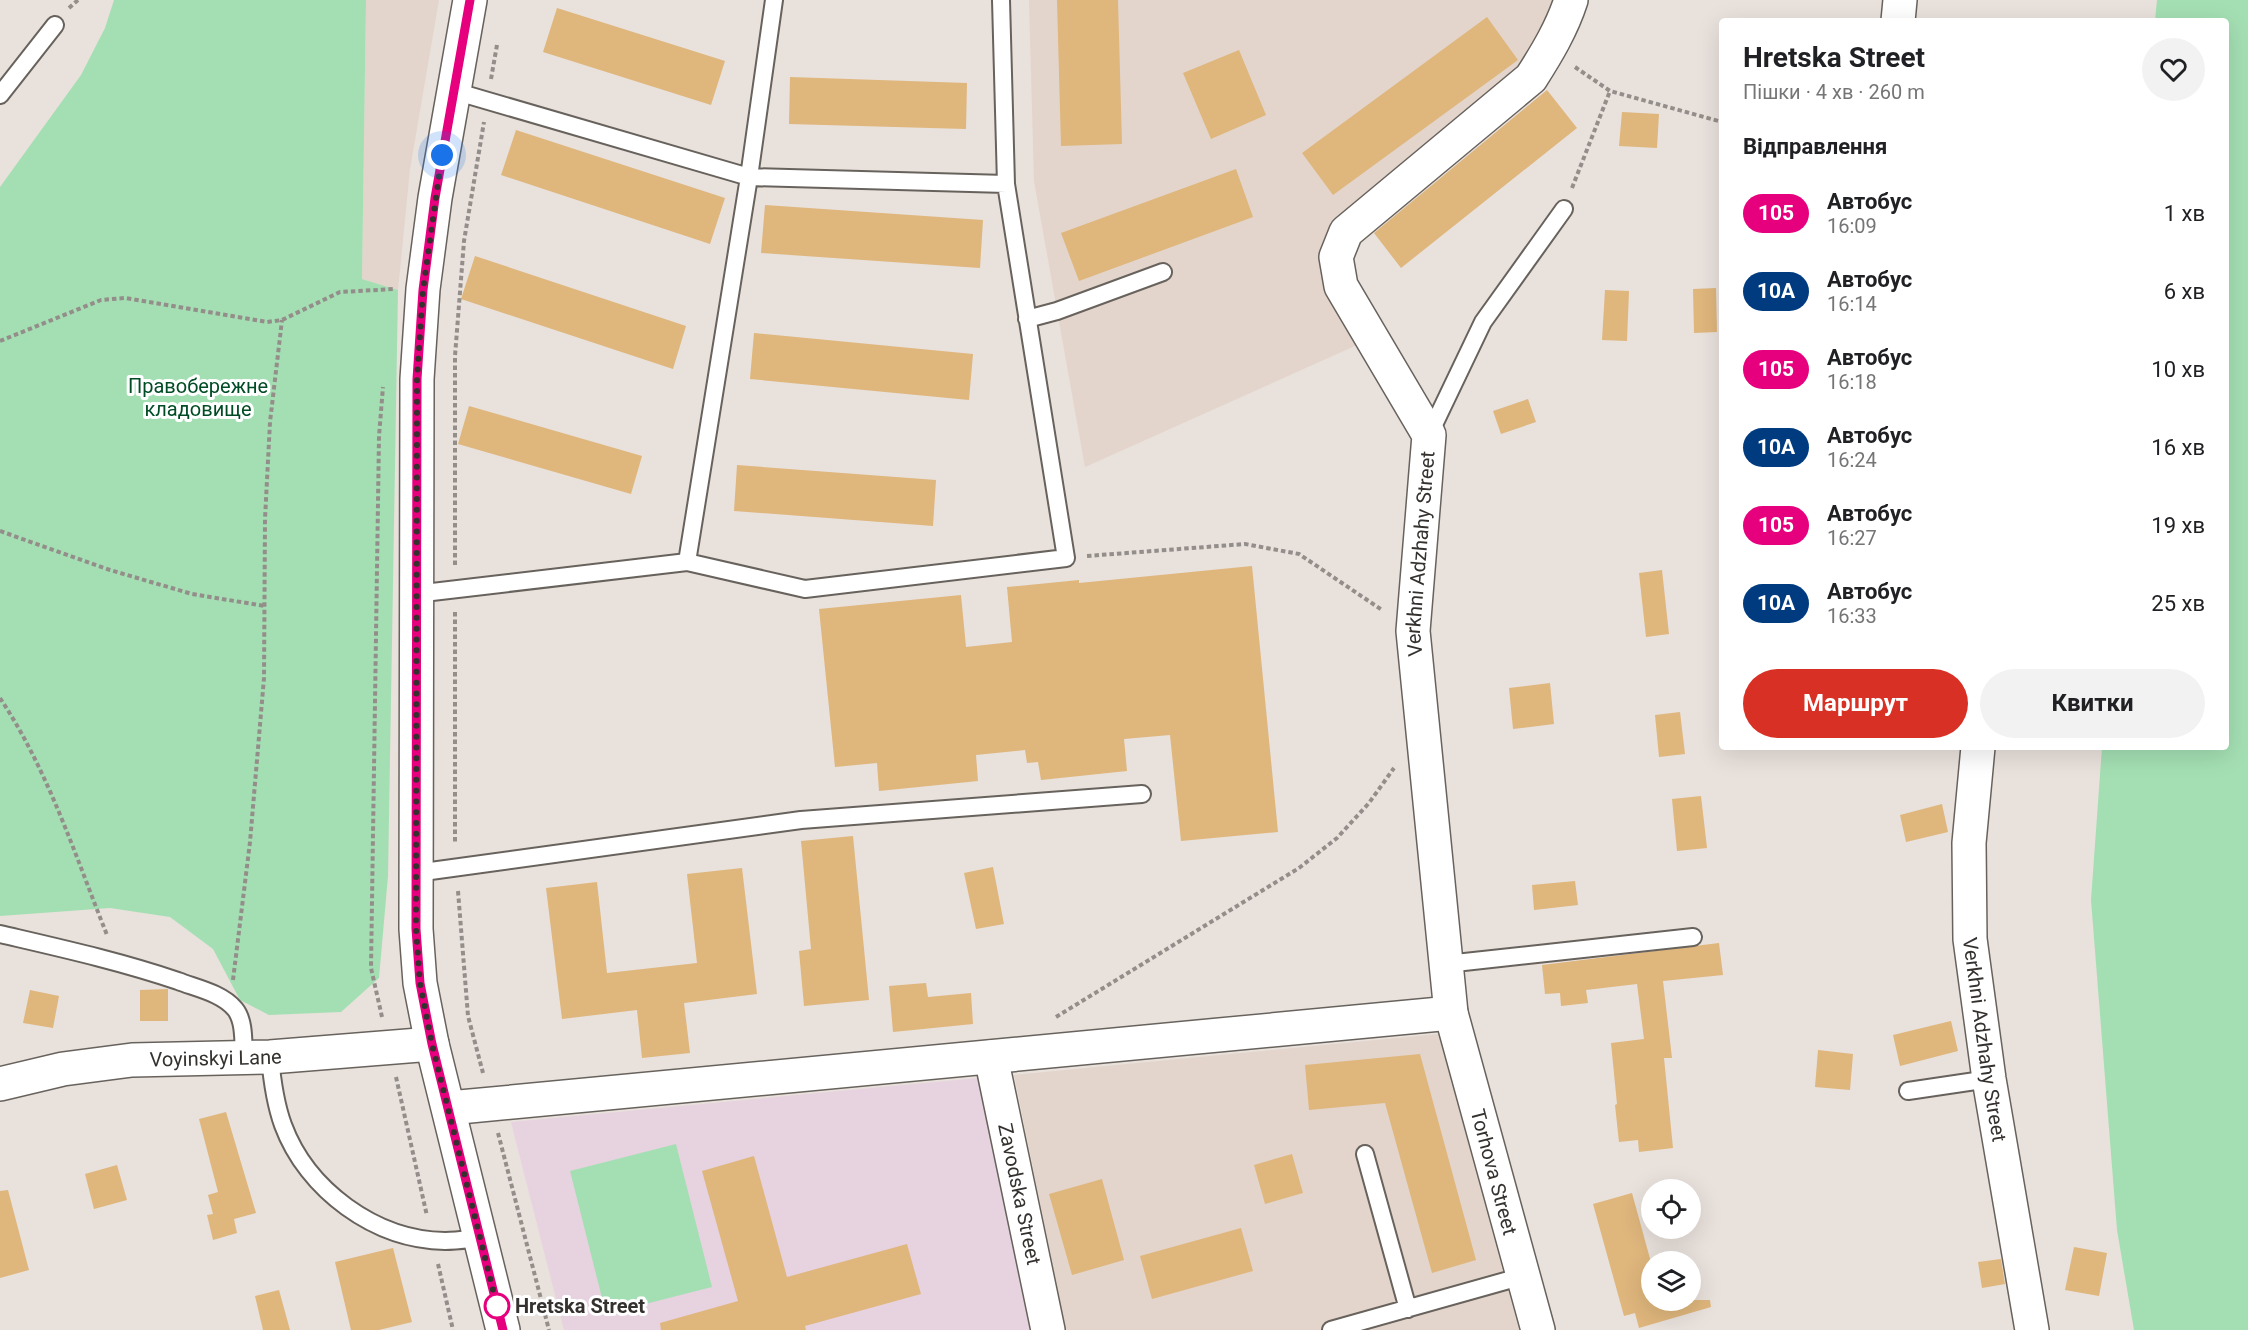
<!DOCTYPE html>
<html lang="uk">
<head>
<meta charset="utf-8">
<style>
  :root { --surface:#fff; --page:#f2f2f2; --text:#202124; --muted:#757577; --accent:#d93025 }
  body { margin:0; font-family:Roboto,sans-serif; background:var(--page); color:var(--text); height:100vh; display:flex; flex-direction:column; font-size:22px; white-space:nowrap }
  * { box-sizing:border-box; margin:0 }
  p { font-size:20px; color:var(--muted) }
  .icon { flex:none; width:33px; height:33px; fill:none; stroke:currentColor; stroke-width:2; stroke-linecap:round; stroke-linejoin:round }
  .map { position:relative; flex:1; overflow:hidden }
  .panel { position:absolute; left:1719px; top:18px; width:510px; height:732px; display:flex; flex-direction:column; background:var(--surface); border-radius:6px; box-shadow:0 6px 24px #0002 }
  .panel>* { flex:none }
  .badge { padding:0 12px; border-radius:20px; font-size:21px; line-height:39px }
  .controls { position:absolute; left:1641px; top:1179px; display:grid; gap:12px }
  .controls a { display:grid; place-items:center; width:60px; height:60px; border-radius:50%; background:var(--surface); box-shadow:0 6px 24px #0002; font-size:30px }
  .you { position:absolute; width:30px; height:30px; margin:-15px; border:4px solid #fff; border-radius:50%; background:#1a73e8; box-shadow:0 0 0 9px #1a73e833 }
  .map>.badge { position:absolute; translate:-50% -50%; box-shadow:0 0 0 3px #fff }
  h2 { padding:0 24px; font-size:22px; line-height:54px }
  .round { display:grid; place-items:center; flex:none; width:63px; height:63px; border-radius:32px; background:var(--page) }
  .summary { display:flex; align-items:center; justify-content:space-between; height:102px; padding:0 24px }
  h1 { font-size:28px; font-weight:700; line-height:45px }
  .action { display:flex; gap:12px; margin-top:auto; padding:12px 24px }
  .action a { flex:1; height:69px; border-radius:36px; background:var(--accent); color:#fff; font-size:24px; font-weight:700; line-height:69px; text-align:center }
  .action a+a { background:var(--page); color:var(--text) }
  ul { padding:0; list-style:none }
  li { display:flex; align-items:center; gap:18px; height:78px; padding:0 24px }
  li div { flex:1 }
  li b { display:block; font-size:22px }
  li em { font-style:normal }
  li .badge { min-width:66px; font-weight:700; text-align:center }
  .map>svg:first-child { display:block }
</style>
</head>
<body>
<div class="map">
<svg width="2248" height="1330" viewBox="0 0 2248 1330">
  <rect width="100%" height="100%" fill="#e9e1dc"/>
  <path fill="#e3d5cb" d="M366,0H439L410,169L398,290L362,279Z
    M1029,0H1555L1536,42L1519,67L1333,222L1321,255L1357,345L1085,467L1034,181Z
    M1438,1034L1519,1330H1066L1014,1075Z"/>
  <path fill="#e7d2e0" d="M978,1078L1030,1330H564L511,1122Z"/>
  <path fill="#a4dfb3" d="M114,0H366L362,279L398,290L388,876L379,978L341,1012L269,1015L240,1000L213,949L170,917L110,908L0,916V187L81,75L105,28Z
    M2157,0H2248V1330H2134L2117,1230L2091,900L2102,747H2226V21H2155Z
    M676,1144L712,1287L606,1314L570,1171Z"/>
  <path fill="#dfb67c" d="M1057,0H1118L1122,144L1061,146Z
    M557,8L725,61L711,105L543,52Z
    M1487,17L1518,60L1333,195L1302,153Z
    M1239,50L1266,115L1211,139L1183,73Z
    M790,77L967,83L966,129L789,124Z
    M1547,90L1577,128L1401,268L1374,233Z
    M1622,112L1659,114L1657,148L1619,146Z
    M516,130L725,198L710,244L501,175Z
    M1236,169L1253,217L1079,281L1061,233Z
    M765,205L983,220L980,268L761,253Z
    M475,256L686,326L673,369L461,299Z
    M1716,288L1717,332L1694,333L1693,289Z
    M1605,290L1629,291L1627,341L1602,340Z
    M754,333L973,354L969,400L750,379Z
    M1528,399L1536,422L1501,434L1493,411Z
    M469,406L642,456L631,494L458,444Z
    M737,465L936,480L933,526L734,511Z
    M1252,566L1278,832L1181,841L1170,735L1124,739L1127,771L1041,780L1038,762L1027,763L1025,750L976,755L978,781L879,791L877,763L835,767L819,609L961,595L966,647L1012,642L1007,587L1079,580V583Z
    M1662,570L1669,634L1646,637L1639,573Z
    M1550,683L1554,724L1513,729L1509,688Z
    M1680,712L1685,754L1659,757L1655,715Z
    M1701,796L1707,848L1677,851L1672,799Z
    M1942,804L1948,832L1906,842L1900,815Z
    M853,836L869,1000L804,1006L799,951L811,949L801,841Z
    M993,867L1004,924L976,929L964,873Z
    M742,868L757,994L684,1003L690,1053L642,1058L637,1010L562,1019L546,888L597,882L607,973L697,963L687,874Z
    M1575,881L1578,905L1534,910L1532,885Z
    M1719,943L1723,975L1663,981L1672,1058H1664L1673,1148L1639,1152L1638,1140L1619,1142L1615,1105L1617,1104L1611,1043L1644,1039L1637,984L1586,990L1588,1003L1561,1006L1560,993L1545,994L1542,965Z
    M926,983L928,997L971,993L973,1024L893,1032L889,986Z
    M168,989V1021H140V990Z
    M30,990L59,996L53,1028L23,1023Z
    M1951,1021L1958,1051L1900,1066L1893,1035Z
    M1818,1050L1853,1054L1850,1090L1815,1087Z
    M1420,1054L1476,1260L1432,1273L1385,1103L1309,1110L1305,1065Z
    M226,1112L256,1213L234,1219L237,1233L213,1240L207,1215L213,1214L208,1195L218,1192L199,1119Z
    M1292,1154L1303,1193L1265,1204L1254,1165Z
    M754,1156L787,1277L907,1244L921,1294L805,1326L806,1330H661L660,1323L738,1301L702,1171Z
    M117,1165L127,1200L94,1209L85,1174Z
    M1102,1179L1124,1260L1072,1275L1049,1194Z
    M8,1190L29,1270L0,1278V1191Z
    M1632,1193L1652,1266V1300H1710L1711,1307L1639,1328L1635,1313L1624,1316L1593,1204Z
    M1241,1228L1253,1271L1152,1299L1140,1256Z
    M2074,1247L2107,1253L2099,1296L2065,1290Z
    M393,1248L412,1322L379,1330H351L335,1262Z
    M2001,1259L2005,1284L1982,1288L1978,1262Z
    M279,1290L290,1330H263L255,1296Z"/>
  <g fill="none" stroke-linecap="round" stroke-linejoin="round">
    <defs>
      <path id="service" d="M454,91L749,177L1006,184
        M0,95L55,25
        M1027,319L1057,311L1163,272
        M1429,435L1483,322L1564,209
        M687,562L749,177L774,0
        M415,594L687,562L805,589L1066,558L1006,184L1001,0
        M416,873L801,820L1142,794
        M0,934C60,948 119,961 178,981C196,988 222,993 235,1009C245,1021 243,1044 244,1058
        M1446,964L1693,937
        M270,1057C272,1080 275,1103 283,1125C307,1190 375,1240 445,1241C457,1241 470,1239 481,1238
        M1908,1091L1989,1079
        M1365,1154L1408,1309
        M1331,1330L1523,1276"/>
      <g id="minor">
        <path d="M1898,21L1900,0"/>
        <path id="s1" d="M1978,747L1969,843L1970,939L1989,1079L2032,1330"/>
        <path id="s2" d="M991,1057L1048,1330"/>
        <path id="s3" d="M0,1084L63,1069L132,1060L270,1057L432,1044"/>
        <path d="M449,1108L1451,1013"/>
        <path id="s4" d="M1538,1330L1451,1013L1413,631L1429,435L1341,286L1336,257L1346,232L1531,78C1547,53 1562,28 1571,0"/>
      </g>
      <path id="tertiary" d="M470,0L435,198L423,289L417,379L416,929L420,983L432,1044L503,1330"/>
    </defs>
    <use href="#service" stroke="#68625d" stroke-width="20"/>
    <use href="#minor" stroke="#68625d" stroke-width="36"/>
    <use href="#tertiary" stroke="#68625d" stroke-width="36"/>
    <path stroke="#948e8b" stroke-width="4" stroke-dasharray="4.5 3" stroke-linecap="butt" d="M69,8L78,0
      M1575,67L1610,91L1722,122
      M491,79L497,45
      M1572,188L1610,91
      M0,341L101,300L125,298L267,322L282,320L340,292L394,289
      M0,531L110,570L192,594L265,606
      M1087,556L1245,544L1299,554L1382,610
      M455,565V356L464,241L484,122
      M455,612V844
      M0,698C48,770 75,855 107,935
      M458,891L468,1016L483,1073
      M233,980L250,842L264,678L265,519L270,422L282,320
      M382,1017L371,968L379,436L383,387
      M1056,1017L1299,868L1337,838L1369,803L1394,768
      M396,1077L427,1216
      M498,1133L549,1330
      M438,1264L453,1330"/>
    <use href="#service" stroke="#fff" stroke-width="16"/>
    <use href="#minor" stroke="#fff" stroke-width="33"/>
    <use href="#tertiary" stroke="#fff" stroke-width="33"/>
  </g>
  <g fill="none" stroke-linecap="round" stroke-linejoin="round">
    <defs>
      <path id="line" d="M470,0L435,198L423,290L417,379L416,929L420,983L432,1044L503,1330"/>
    </defs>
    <use href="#line" stroke="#fff" stroke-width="14"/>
    <use href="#line" stroke="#e6007e" stroke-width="9"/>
    <path stroke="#34312f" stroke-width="6" stroke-dasharray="0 10.8" d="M442,155L423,290L417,379L416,929L420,983L432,1044L497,1306"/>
  </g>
  <circle fill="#fff" stroke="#e6007e" stroke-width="3" cx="497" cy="1306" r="12"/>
  <g text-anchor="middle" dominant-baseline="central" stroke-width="6" stroke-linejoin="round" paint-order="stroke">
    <g font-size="20" fill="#014c24" stroke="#fff">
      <text x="198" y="386">Правобережне<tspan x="198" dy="23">кладовище</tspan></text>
    </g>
    <g font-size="20" fill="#34312f" stroke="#fff">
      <text stroke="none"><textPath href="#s4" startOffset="790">Verkhni Adzhahy Street</textPath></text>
      <text stroke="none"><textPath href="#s1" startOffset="294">Verkhni Adzhahy Street</textPath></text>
      <text stroke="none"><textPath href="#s3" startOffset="218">Voyinskyi Lane</textPath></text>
      <text transform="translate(1494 1172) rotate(75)">Torhova Street</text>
      <text stroke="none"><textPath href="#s2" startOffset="140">Zavodska Street</textPath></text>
    </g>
    <g font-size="20" font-weight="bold" fill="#34312f" stroke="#fff" text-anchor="start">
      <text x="515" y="1306">Hretska Street</text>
    </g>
  </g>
</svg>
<div class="controls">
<a><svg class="icon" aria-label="locate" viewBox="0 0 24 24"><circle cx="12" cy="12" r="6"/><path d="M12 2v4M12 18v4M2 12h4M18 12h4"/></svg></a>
<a><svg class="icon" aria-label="layers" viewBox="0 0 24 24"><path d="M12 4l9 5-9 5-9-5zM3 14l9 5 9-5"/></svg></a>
</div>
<div class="you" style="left:442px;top:155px"></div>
<section class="panel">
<div class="summary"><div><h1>Hretska Street</h1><p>Пішки · 4 хв · 260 m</p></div><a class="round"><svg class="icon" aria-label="heart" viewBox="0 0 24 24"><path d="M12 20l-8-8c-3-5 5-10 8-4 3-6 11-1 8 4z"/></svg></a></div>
<h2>Відправлення</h2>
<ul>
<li><span class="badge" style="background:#e6007e;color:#fff">105</span><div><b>Автобус</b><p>16:09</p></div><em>1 хв</em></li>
<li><span class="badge" style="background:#003b80;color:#fff">10А</span><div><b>Автобус</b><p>16:14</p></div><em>6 хв</em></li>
<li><span class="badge" style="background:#e6007e;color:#fff">105</span><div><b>Автобус</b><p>16:18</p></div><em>10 хв</em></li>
<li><span class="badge" style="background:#003b80;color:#fff">10А</span><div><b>Автобус</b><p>16:24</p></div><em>16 хв</em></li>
<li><span class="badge" style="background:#e6007e;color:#fff">105</span><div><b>Автобус</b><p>16:27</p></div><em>19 хв</em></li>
<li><span class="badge" style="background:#003b80;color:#fff">10А</span><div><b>Автобус</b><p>16:33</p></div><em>25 хв</em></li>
</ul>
<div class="action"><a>Маршрут</a><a>Квитки</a></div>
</section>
</div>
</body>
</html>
